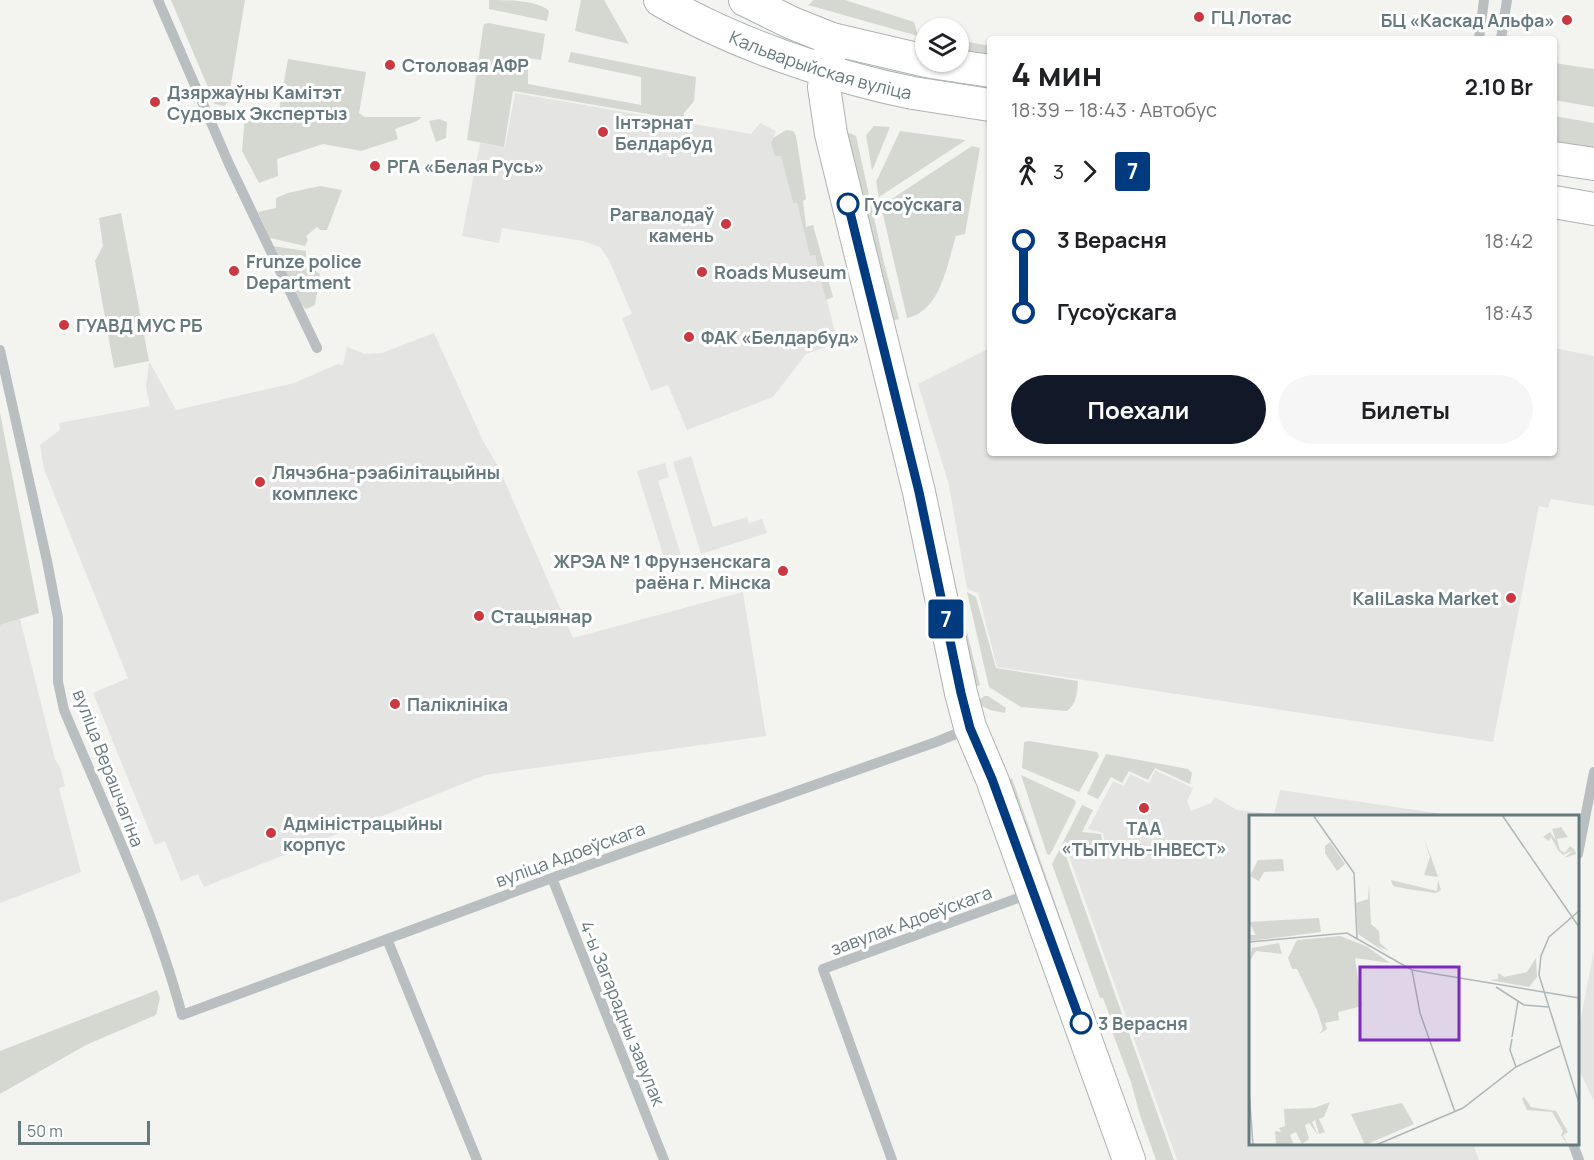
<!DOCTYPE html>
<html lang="ru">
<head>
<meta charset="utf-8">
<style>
  :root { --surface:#fff; --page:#f6f6f6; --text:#202124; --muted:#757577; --accent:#111827 }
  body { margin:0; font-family:Manrope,sans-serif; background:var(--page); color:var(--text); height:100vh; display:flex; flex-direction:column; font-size:22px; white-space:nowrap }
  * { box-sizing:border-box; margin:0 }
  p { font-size:20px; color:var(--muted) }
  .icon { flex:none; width:33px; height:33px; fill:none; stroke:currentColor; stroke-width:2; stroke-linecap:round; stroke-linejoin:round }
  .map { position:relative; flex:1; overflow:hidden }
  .side { position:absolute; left:987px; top:36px; width:570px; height:420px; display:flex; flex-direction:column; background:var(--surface); border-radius:6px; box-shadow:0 2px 4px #0004 }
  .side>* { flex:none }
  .badge { padding:0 12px; border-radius:4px; font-size:21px; line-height:39px }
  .tools { position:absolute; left:915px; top:18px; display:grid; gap:12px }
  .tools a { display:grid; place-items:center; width:54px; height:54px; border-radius:50%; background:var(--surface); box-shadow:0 2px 4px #0004; font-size:30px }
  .scale { position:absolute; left:18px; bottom:15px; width:132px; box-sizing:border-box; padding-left:6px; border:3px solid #667a7d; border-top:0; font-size:16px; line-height:21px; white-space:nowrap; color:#667a7d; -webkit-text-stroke:4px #fff; paint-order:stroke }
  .map>.badge { position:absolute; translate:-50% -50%; box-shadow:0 0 0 3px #fff }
  .legs { display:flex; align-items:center; gap:9px; height:66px; padding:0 24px; font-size:20px }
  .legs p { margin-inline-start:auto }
  .overview { display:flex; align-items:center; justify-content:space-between; height:102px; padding:0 24px }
  h1 { font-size:33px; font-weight:700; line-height:45px }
  .button { display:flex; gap:12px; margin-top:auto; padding:12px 24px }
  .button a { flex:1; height:69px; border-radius:36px; background:var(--accent); color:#fff; font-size:24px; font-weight:700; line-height:69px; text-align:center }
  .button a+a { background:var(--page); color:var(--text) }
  ul { padding:0 24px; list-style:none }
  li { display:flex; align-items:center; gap:21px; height:72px; font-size:22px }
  li i { display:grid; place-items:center; width:9px; height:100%; margin:0 8px; background:currentColor }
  li i::after { content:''; width:15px; height:15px; margin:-8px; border:4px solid; border-radius:50%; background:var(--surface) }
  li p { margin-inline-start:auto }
  li:first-child i { background:linear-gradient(#0000 50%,currentColor 0) }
  li:last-child i { background:linear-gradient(currentColor 50%,#0000 0) }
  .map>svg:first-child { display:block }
</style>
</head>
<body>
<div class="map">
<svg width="1594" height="1160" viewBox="0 0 1594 1160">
  <rect width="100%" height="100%" fill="#f3f3f0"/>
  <path fill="#e4e4e3" d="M515,93L751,134L760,123L776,131L771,143L781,155L793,203H797L810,255H815L838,343L806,354L773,397L687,430L668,385L651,391L622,318L632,314L609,260L600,247L583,241L502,228L499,243L462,236L480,143L505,147Z
    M434,333L484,443L498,466L573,638L743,592L766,736L485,775L204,887L198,874L181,881L165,841L155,845L93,693L128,678L44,469L40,445L60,430L59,423L150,406L146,387L149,361L176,410L294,383L338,364L343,365L347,347L365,354L382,353Z
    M990,348V453H1554V348L1594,356V506L1551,499L1548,508L1539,506L1493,742L997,667L978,593L967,589L949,485L918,384Z
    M691,456L713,527L747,517L749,523L762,519L767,533L701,554L673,462Z
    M665,463L669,477L658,481L683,562L667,567L637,471Z
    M20,619L55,759L60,767L65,786L59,788L81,872L0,903V625Z
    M1155,770L1193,788L1187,801L1191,811L1211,803L1215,797L1237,810L1274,814L1280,790L1436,813L1447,816H1250V1144H1473L1479,1160H1177L1069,856L1105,842L1103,833L1088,829L1113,781L1124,786L1130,774L1149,783Z
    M1594,949V1101L1578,1068V1034Z"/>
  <path fill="#d5d8d0" d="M171,0H245L228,102L224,106L215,104Z
    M489,0C505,0 538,0 549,11L547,21L489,9Z
    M581,0H604L629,44L575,31Z
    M814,0H845L914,22L918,36L808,5Z
    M489,23L545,34L541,60L528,58V84L641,105V77L568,62L571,52L696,77L694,101L684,113L683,120L513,91L504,147L467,140L483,28L484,24Z
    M958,40L990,46V57L959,50Z
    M288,59L366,72L359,113L364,117H422L417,121L395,129L398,139L361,151L323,144L277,159L278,176L259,183L242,151L245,115L277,121Z
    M1554,63L1594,69V107L1554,100Z
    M1554,116L1594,123V149L1554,143Z
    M439,119L447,122L446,138L436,142L429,121Z
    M874,126L890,127L872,171L866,135Z
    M786,130L793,131L796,136L806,199L803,201L806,227L813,225L833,297L826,300L815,255L810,256L797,203H793L781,156H775L771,143L773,138Z
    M900,131L966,140L879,197L876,182Z
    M847,132L856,136L884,263L899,319L889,322L846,137Z
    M972,146L980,148L965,234L956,236C947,264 941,311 907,318L881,206Z
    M320,186L342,190L327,230H320L317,227L306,236L308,240L305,246L270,238L258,212L276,208V198L288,193Z
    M121,213L149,361L114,368L95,261L103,246L99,218Z
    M273,246L306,251V259L310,267L320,274L315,305L306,309L302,305Z
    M0,413L39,613L0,625Z
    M935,501L980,685L974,687Z
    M967,592L976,597L996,668L1078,681C1077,693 1077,703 1067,711L1021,707L989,687Z
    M984,696H988L1006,708L1005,713L990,710L982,706L978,701Z
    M1029,741L1097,752L1099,756L1079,792L1022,768L1024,742Z
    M1106,754L1188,769L1192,773L1190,784L1155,768L1148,780L1129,771L1122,783L1111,777L1098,799L1087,794Z
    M1021,775L1075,800L1076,803L1050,855L1047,854Z
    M1012,778L1088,998L1074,972L1006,780Z
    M1082,805L1093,810L1082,832L1101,834L1102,840L1066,856L1174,1160H1156L1140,1115L1131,1082L1107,1018L1110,1017L1103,998H1100L1052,864Z
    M157,990L160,998L156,1015L86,1045L0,1094V1051Z"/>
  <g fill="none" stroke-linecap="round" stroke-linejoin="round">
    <defs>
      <g id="major">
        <path id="s1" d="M660,0C731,42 832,77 913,93C939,97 964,101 990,105"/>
        <path d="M745,0L792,23L832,39L926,61"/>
        <path d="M832,39L824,87L831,134L919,492L961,693L970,727L992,779L1129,1160"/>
        <path d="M931,62L990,71"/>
        <path d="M1554,158L1594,164"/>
        <path d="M1554,202L1594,209"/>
      </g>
    </defs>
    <use href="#major" stroke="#adb3b4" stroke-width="34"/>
    <path stroke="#b9bfc0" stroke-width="10" d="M158,0L229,164L317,348
      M1479,39L1484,0
      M1501,39L1507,0
      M0,350L47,561L58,618V682L64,710C106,810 154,910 182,1015L552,878L936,742L968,729
      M1578,854L1594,772
      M552,878L664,1160
      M387,939L477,1160
      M1573,1144L1579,1160
      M892,1160L823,969L1029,894"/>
    <use href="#major" stroke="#fff" stroke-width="32"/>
  </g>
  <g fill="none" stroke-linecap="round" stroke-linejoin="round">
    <defs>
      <path id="line-1" d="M848,204L919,492L961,693L970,728L992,779L1081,1023"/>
    </defs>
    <use href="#line-1" stroke="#fff" stroke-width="14"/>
    <use href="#line-1" stroke="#003b80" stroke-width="9"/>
  </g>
  <g fill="#cc3840" stroke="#fff" stroke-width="2">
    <circle cx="1199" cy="17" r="6"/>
    <circle cx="1567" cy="20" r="6"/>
    <circle cx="390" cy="65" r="6"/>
    <circle cx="155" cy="102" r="6"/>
    <circle cx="603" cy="132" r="6"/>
    <circle cx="375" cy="166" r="6"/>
    <circle cx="726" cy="224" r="6"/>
    <circle cx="234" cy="271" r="6"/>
    <circle cx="702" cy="272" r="6"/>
    <circle cx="64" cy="325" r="6"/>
    <circle cx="689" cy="337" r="6"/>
    <circle cx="260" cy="482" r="6"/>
    <circle cx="783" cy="571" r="6"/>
    <circle cx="1511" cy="598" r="6"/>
    <circle cx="479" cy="616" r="6"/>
    <circle cx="395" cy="704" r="6"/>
    <circle cx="1144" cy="808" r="6"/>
    <circle cx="271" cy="833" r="6"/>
  </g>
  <g fill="#fff" stroke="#003b80" stroke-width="3">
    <circle cx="848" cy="204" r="10"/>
    <circle cx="1081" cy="1023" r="10"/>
  </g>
  <g text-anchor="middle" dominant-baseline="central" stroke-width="6" stroke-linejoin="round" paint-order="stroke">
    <g font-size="18" font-weight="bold" fill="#667a7d" stroke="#fff" text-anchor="start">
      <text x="1211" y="17">ГЦ Лотас</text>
      <text x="1555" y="20" text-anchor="end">БЦ «Каскад Альфа»</text>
      <text x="402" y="65">Столовая АФР</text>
      <text x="167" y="92">Дзяржаўны Камітэт<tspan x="167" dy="21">Судовых Экспертыз</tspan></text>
      <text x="615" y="122">Інтэрнат<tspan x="615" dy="21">Белдарбуд</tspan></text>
      <text x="387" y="166">РГА «Белая Русь»</text>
      <text x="714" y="214" text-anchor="end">Рагвалодаў<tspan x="714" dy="21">камень</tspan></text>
      <text x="246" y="261">Frunze police<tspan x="246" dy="21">Department</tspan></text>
      <text x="714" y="272">Roads Museum</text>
      <text x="76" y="325">ГУАВД МУС РБ</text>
      <text x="701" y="337">ФАК «Белдарбуд»</text>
      <text x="272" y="472">Лячэбна-рэабілітацыйны<tspan x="272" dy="21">комплекс</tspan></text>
      <text x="771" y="561" text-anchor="end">ЖРЭА № 1 Фрунзенскага<tspan x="771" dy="21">раёна г. Мінска</tspan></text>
      <text x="1499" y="598" text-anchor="end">KaliLaska Market</text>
      <text x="491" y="616">Стацыянар</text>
      <text x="407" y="704">Паліклініка</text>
      <text x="283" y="823">Адміністрацыйны<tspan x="283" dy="21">корпус</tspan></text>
      <text x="1144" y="828" text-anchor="middle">ТАА<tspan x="1144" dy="21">«ТЫТУНЬ-IНВЕСТ»</tspan></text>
    </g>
    <g font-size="18" fill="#667a7d" stroke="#fff">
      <text stroke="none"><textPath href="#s1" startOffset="174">Кальварыйская вуліца</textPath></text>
      <text transform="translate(109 768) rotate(69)">вуліца Верашчагіна</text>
      <text transform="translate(570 854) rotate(-20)">вуліца Адоеўскага</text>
      <text transform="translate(911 920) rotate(-20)">завулак Адоеўскага</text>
      <text transform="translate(623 1013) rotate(68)">4-ы Загарадны завулак</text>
    </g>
    <g font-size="18" font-weight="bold" fill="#667a7d" stroke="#fff" text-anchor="start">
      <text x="864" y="204">Гусоўскага</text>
      <text x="1098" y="1023">3 Верасня</text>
    </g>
  </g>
  <g transform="translate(1249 815)">
    <rect width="330" height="330" fill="#f3f3f0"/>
    <path d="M312,12L319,22L308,24L311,35L316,38L321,31L325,34L327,39L315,43L325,35L314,40L309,35L302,22L300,26L294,22L301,17L307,25L303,14ZM174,21L182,42L189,62L175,60L181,42ZM81,27L96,49L88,56L76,38V31ZM34,44L35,56L15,57L10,66L1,61L9,45ZM142,65L188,76L189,65L192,75L187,78L158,74L144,71ZM120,69L122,109L130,116L131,128L140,136L129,131L137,138L109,119L107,88L119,84ZM70,103L72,117L0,126V120H7L0,107ZM91,121L117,131L141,148L106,143L113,191L89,197L90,205L76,208L78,214L70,219L74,214L68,195L48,154H43L39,143L48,125ZM30,128L33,139L7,136L0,147L3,133ZM287,143L288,162L280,172L241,165L249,164V158L255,162L278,157ZM275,282L282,292L307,296L319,317L314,320L319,330L312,320L314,316L303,297L278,295L273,284ZM81,287L75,302L70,304L76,317L70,319L66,305L63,307L69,320L60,308L56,310L60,324L53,329L47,317L41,320L44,328L34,330H18L27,329L26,316L32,317L30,313L36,311L35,294L65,293ZM153,288L165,309L116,330L102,299Z" fill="#d5d8d0"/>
    <path fill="none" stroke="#aeb8b8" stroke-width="1.5" d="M64,0L105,58L108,123M253,0L330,112M330,96L300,122L292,141L290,160L330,288M0,127L98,118L163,155L330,183M163,155L171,198L206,297M247,172L275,190L300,192M263,222L269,186M263,224L261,235L267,252M0,276L4,330M127,330L214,293L267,252L311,231"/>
    <path fill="#7b2cbf" fill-opacity="0.15" stroke="#7b2cbf" stroke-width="3" d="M111,152H210V225H111Z"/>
    <rect width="330" height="330" fill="none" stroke="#667a7d" stroke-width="3"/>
  </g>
</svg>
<div class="tools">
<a><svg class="icon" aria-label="layers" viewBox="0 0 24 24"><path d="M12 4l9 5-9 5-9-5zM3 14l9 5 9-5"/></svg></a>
</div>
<div class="scale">50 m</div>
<b class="badge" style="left:946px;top:619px;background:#003b80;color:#fff">7</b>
<section class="side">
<div class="overview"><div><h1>4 мин</h1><p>18:39 – 18:43 · Автобус</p></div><b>2.10 Br</b></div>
<div class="legs"><svg class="icon" aria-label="walk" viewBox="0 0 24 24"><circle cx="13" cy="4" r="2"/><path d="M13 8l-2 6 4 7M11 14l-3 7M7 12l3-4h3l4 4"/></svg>3<svg class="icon" aria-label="forward" viewBox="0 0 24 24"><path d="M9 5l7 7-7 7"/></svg><b class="badge" style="background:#003b80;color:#fff">7</b></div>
<ul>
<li><i style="color:#003b80"></i><b>3 Верасня</b><p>18:42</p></li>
<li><i style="color:#003b80"></i><b>Гусоўскага</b><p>18:43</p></li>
</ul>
<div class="button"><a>Поехали</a><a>Билеты</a></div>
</section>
</div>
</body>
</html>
